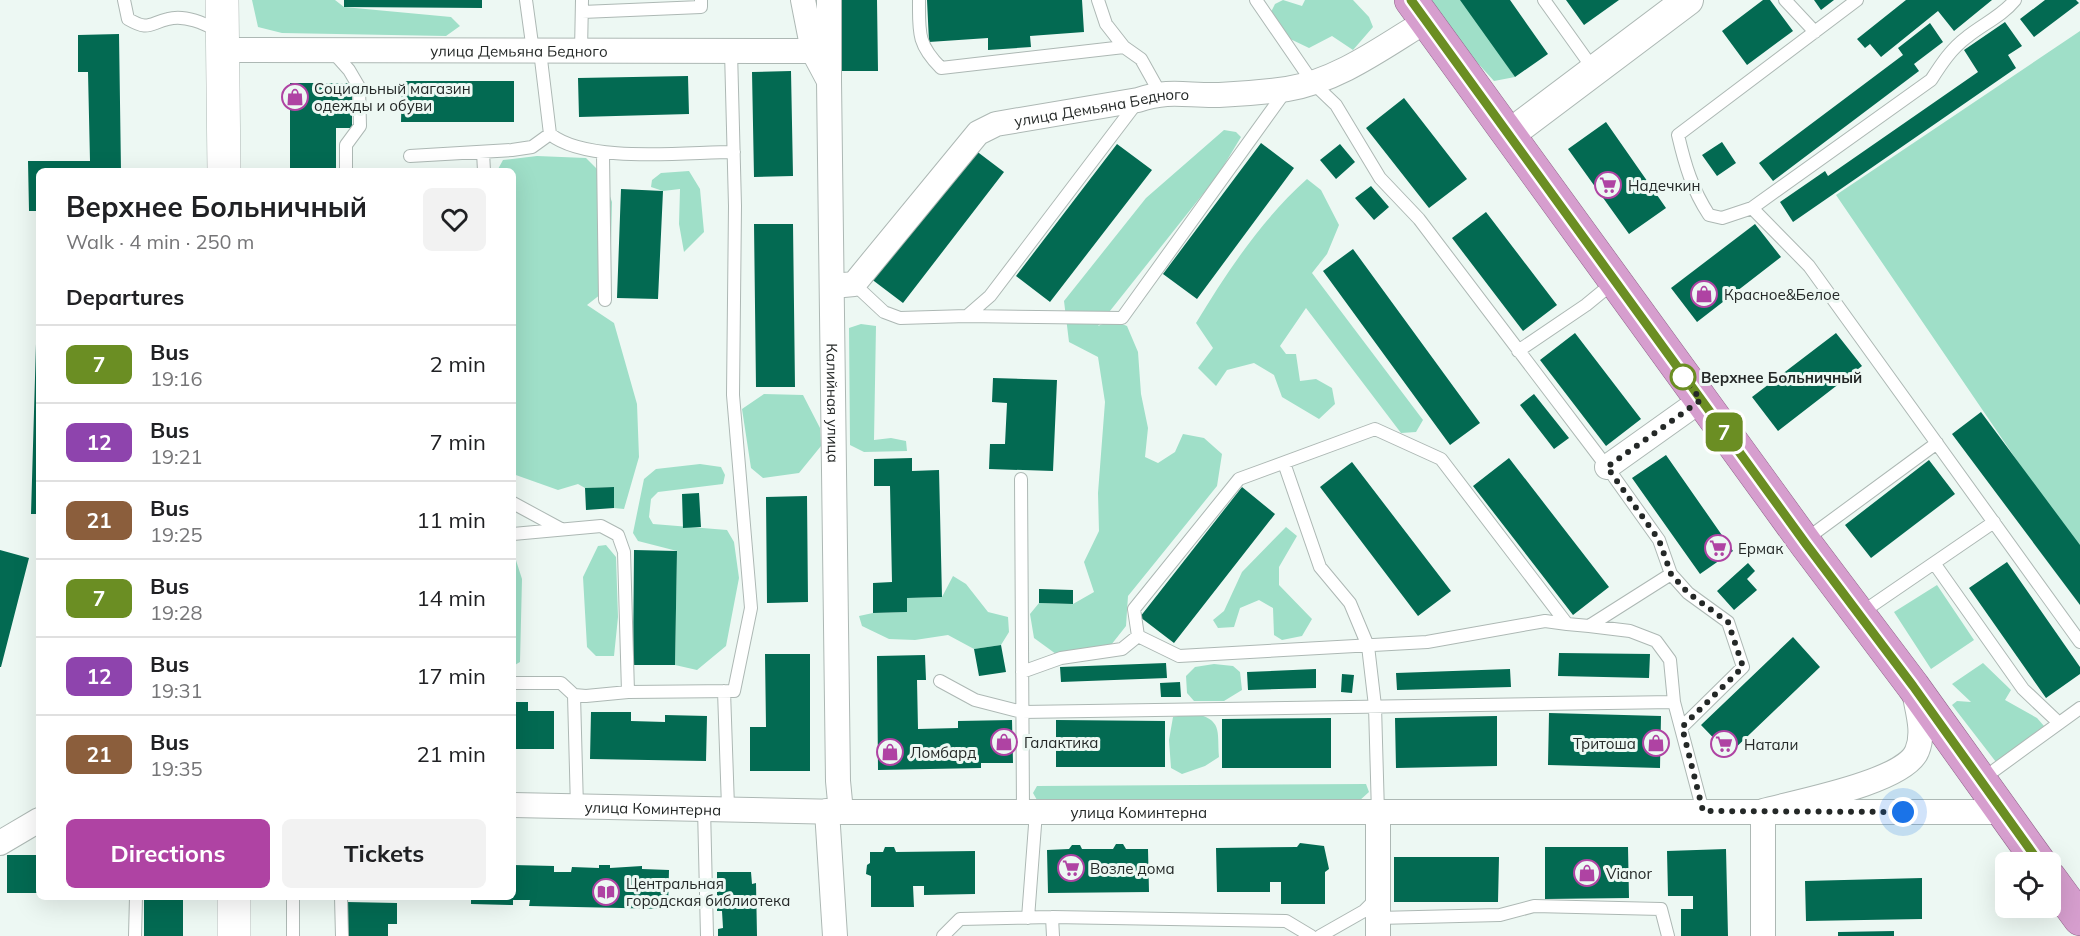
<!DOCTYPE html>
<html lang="en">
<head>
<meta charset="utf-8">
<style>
  :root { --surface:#fff; --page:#f2f2f2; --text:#202124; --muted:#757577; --line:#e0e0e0; --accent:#af43a3 }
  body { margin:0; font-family:Mulish,sans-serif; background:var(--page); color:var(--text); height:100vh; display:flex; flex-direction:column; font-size:22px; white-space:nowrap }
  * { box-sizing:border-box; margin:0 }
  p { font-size:20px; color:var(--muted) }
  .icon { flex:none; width:33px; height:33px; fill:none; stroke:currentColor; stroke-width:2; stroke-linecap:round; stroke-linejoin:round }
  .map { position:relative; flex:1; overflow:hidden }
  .sheet { position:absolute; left:36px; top:168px; width:480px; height:732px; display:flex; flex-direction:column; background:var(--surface); border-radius:9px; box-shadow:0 6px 24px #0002 }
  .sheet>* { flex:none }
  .badge { padding:0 12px; border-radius:9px; font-size:21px; line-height:39px }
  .tools { position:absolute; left:1995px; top:852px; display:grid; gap:12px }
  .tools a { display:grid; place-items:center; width:66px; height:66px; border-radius:9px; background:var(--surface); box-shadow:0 6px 24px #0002; font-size:30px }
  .you { position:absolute; width:30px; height:30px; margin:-15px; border:4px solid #fff; border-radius:50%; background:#1a73e8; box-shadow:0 0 0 9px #1a73e833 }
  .map>.badge { position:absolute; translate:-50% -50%; box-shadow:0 0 0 3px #fff }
  h2 { padding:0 30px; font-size:22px; line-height:54px }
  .round { display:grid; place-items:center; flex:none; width:63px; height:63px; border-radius:9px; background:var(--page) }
  .head { display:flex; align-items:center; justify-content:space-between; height:102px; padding:0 30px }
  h1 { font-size:28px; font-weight:700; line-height:45px }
  .cta { display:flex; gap:12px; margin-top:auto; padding:12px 30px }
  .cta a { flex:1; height:69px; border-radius:9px; background:var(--accent); color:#fff; font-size:24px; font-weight:700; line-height:69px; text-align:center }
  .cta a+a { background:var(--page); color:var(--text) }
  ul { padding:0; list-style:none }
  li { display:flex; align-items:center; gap:18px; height:78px; padding:0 30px; border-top:2px solid var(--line) }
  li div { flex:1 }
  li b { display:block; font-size:22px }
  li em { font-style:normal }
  li .badge { min-width:66px; font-weight:700; text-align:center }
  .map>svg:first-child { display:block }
</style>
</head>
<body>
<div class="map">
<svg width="2080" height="936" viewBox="0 0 2080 936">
  <rect width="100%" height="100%" fill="#edf8f3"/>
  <path fill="#9fdfc8" d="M252,0H335L344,7L451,17L460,26L446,36L282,33L258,27Z
    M1283,0L1302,6L1305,0H1353L1369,17L1373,27L1353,50L1332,36L1309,48L1284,36L1271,12L1275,4Z
    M1431,0H1463L1515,77L1494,81L1474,59Z
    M2080,31V553L1836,195Z
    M1224,130L1236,132L1241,137L1218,175L1098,326L1112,320L1127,326L1138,352L1141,394L1148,428L1145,457L1158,463L1175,452L1183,434L1204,438L1222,454L1217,486L1128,596L1126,626L1111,645L1056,654L1034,638L1030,614L1039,603L1073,604L1094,592L1084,562L1099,531L1098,493L1105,402L1098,357L1069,342L1064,301L1146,198Z
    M537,156L586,158L602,174L612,202L610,287L587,305L614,323L637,404L639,457L624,509L614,508L613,487L585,488L578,484L558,490L513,474V171H497L503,160Z
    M689,171L700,189L704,232L684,252L679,224L680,189L663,191L651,187L652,180L661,173Z
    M1307,179L1321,190L1339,225L1327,254L1312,273L1423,420L1416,432L1401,433L1306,308L1280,346L1286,354H1296L1300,381L1316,379L1332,388L1335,404L1319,419L1282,397L1274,375L1254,363L1227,370L1216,386L1198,368L1213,348L1196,323C1227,272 1262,219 1307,179Z
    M861,324L876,326L874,440L891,438L906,441L907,451L864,452L850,445L849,328Z
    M764,394L803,395L820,428L821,446L799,473L763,478L751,468L742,409Z
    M700,464L721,467L725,475L723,484L658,492L651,499L649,517L653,524L727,530L734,542L739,578L726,646L697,670L675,665L677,551L638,541L633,533L644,479L656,469Z
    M1286,527L1297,536L1279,567V585L1312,619L1302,636L1282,640L1274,635L1273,608L1259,600L1240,608L1234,627L1218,628L1213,620L1224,611L1242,572Z
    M606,545L616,557L618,617L614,656H596L587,647L583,577L598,546Z
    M513,551L522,579L520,662L513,666Z
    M953,576L966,584L988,612L1008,617L1009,632L1001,645L974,649L948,635L915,640L889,639L862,626L859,616L873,613L907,612V598L942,597Z
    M1937,585L1974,640L1931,669L1894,612Z
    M1983,663L2011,690L2005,700L2037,718L2044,726L1996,762L1952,705L1957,701L1971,702L1952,684Z
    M1214,664L1233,666L1240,672L1242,690L1224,701H1194L1187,693L1186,676L1195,667Z
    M1193,713C1223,720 1217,730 1219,757L1205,766L1182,774L1171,768L1169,740L1173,717Z
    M1366,784L1369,792L1359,801L1037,800L1033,793L1037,786Z"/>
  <path fill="#036a52" d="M344,0H482V8L344,7Z
    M838,0H877L878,71H839Z
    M927,0H1082L1084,32L1030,36L1031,47L988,50V38L929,42Z
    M1460,0H1510L1548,54L1515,77Z
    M1566,0H1619L1584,25Z
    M1763,0H1770L1793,31L1747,65L1722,31Z
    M1814,0H1834L1821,10Z
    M1906,0H1992L1954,31L1938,11L1881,57L1870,44L1865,48L1857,39Z
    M2045,0H2076L2079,3L2034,37L2020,19Z
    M2005,22L2022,46L2008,55L2016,68L1793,222L1780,202L1825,171L1828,176L1978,72L1964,50Z
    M1930,23L1943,42L1914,64L1919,71L1773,181L1759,163L1903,55L1898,48Z
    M119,34L121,171H39V211H29L28,161H90L88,72H78V35Z
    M791,71L793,176L754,177L752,72Z
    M688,76L689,114L579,117L578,78Z
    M402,81H514V122H401Z
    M290,83H352V128H336V171H290Z
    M1404,98L1467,179L1429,208L1366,128Z
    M1606,122L1666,208L1629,234L1568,149Z
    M1722,142L1736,163L1717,176L1702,155Z
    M1261,143L1294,168L1197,299L1163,274Z
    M1117,144L1152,170L1050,302L1016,276Z
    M1340,144L1355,162L1336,179L1320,160Z
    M971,147L1004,172L903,303L870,278Z
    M1371,186L1389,207L1374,220L1355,198Z
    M621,189L663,191L658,299L617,298Z
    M1486,212L1557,305L1523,331L1452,238Z
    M754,224H793L795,387H756Z
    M1755,224L1781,257L1697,322L1671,288Z
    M1353,249L1480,423L1450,445L1323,271Z
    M1575,333L1641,419L1606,446L1540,360Z
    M1836,333L1862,366L1778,431L1752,397Z
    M36,344H39V514H31Z
    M993,378L1057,380L1053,471L989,469L990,444H1005L1007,403L992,402Z
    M1534,394L1569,438L1554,449L1520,405Z
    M1981,412L2080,545V605L1952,434Z
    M1666,455L1733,551L1700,574L1632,478Z
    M912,458V471L939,470L942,597L907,598V612L873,613V583L892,582L890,486H874V459Z
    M1509,458L1609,587L1573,615L1473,486Z
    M1929,460L1955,494L1871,558L1845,525Z
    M1352,462L1451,591L1418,616L1320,487Z
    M614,487V508L586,510L585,488Z
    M1242,487L1275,514L1174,643L1140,617Z
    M699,493L701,527L683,528L682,494Z
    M807,496L808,602L767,603L766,497Z
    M0,550L29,558L1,667H0Z
    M634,550L677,551L675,665H633Z
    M2007,562L2080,667V674L2046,698L1969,588Z
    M1748,563L1755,571L1747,579L1757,590L1734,610L1717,591Z
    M1039,589L1073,590V604L1039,603Z
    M1793,637L1820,667L1729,754L1701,725Z
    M1001,645L1006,672L979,676L974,649Z
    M1559,653L1650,654L1649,678L1558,676Z
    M765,654H810V771H750V727H766Z
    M925,655L926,680H917L918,729L958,728V721L1012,720L1013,763H981V768L878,770L877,656Z
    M1166,663L1167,678L1061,682L1060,667Z
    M1316,669V688L1248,690L1247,672Z
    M1510,669L1511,687L1397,690L1396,673Z
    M1342,674L1354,675L1352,693L1341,692Z
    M1180,682L1181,697H1161L1160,683Z
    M513,702H528V711H554V749H513Z
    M591,712H631V721L665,722V715L707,716L706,761L590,759Z
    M1549,713L1661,716L1660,768L1548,765Z
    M1497,716V766L1396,768L1395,718Z
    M1331,718V768H1222V719Z
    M1056,720L1165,721V767H1056Z
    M1300,843L1324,846L1329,869L1325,872V904H1281V882H1270V892H1217L1216,848L1297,847Z
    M1116,844H1123L1126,849H1148L1149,892L1048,893L1047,850L1069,849L1072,845H1080L1082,849H1113Z
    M885,847H894L896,852L975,851V894L924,895V886H913L914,907H871V876L866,874L867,865L870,863V852H883Z
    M1545,847H1628L1629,898L1545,899Z
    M1726,849L1728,936H1681V909H1693V896H1668L1667,851Z
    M7,855H39V893H7Z
    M1394,857H1499L1498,902H1394Z
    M513,865L554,866V872H571L572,867L599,868V865H610V868L642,866V869L669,870L668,909L529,906L530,900H513V905L471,904V897H513Z
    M717,872H751L752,884L756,883L757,936H718V929L723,928L722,911H717Z
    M1922,878V919L1806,921L1805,881Z
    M144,897H183V936H144Z
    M347,902L397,903V924H388V936H347Z
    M1894,931V936H1838V932Z"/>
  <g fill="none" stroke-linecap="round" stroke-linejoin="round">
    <defs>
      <path id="service" d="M124,0L128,19C149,31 148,24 168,19C185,14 205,24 219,31
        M526,0L533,51
        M919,0C919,32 917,44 941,68L1124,47L1141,59L1160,93
        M1098,0L1106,24L1124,47
        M1256,0L1313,83L1336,105L1380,178L1419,219L1607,467L1659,540L1671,574L1688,593L1728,622L1743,667L1682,727
        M1544,0L1594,70
        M1785,0L1815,32
        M1857,0L1678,135C1685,165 1692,189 1709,215L1722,218L1752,208L1809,266L2080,642
        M582,12L701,7V0
        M332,51L349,70L359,87L360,126L346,145V171
        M540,51L550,134C587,164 686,152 734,152
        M581,51L582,0
        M483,152L484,171
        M603,154L605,300
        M410,156L512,150L532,147L550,134
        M1752,208L1931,80C1942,63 1951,49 1967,37C1983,24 2002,16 2015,0
        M854,284L884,312L900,318L967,316L990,296L1138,101
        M967,316L1122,318L1287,89
        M1518,351L1586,305L1614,282
        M1375,429L1441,459L1567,624L1545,621L1427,642L1179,656L1138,636L1134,609L1239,479Z
        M1284,463L1320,567L1350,603L1368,646L1375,706L1378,813
        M1021,479L1023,812
        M513,503L561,529
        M513,534L601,526L618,535L624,552L628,692
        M1805,540L1937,443
        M1934,563L2023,689L2059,723
        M1861,613L1994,522
        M1567,624L1589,626L1671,574
        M1589,626L1630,631L1656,641L1670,660L1674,702L1703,811
        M1022,672L1061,658L1122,649L1138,636
        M940,681L975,700L1022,712L1674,702
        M513,683H561L574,695L586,696L628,692L734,691L751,608L733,395L735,206L731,51
        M724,691L728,807
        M574,695L577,808
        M1981,780L2080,708
        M704,808L707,936
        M293,897V936
        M341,897L342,936
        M1052,917L1053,936
        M1028,918L1036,812
        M1378,918L1500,915L1534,906L1661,909L1668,936
        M135,936L136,897
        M943,936L960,919L1052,917L1286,921L1311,936
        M1320,936L1364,911L1376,899"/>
      <g id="minor">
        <path id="s1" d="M803,0L813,51L829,81L838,781L841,812"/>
        <path d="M829,0V79"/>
        <path id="s2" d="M223,50L813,51"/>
        <path id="s3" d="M833,286L854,284L978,133L996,124L1138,100C1170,89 1187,96 1219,95C1241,94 1265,92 1287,89C1338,81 1383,47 1426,21"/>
        <path d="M1607,467L1701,400"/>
        <path id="s4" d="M513,805L841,812H2002"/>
        <path d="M827,811L835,936"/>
        <path d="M1378,813V936"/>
        <path d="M0,843L39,820"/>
        <path d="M1763,936V811C1796,802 1905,782 1917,751C1925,732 1917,710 1914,691"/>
      </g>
      <path id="tertiary" d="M1510,134L1688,0"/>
      <path id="secondary" d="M222,0L224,171
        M234,936V897"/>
      <path id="trunk" d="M1411,0L1806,544L1913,686L2039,862
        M2050,878L2080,919"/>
    </defs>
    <use href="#service" stroke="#adb8b4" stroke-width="14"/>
    <use href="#minor" stroke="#adb8b4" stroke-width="26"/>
    <use href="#tertiary" stroke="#adb8b4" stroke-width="32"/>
    <use href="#secondary" stroke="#adb8b4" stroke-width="34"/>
    <use href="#trunk" stroke="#91658b" stroke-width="34"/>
    <use href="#service" stroke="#fff" stroke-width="12"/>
    <use href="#minor" stroke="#fff" stroke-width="24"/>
    <use href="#tertiary" stroke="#fff" stroke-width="30"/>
    <use href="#secondary" stroke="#fff" stroke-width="33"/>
    <use href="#trunk" stroke="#d69ece" stroke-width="33"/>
  </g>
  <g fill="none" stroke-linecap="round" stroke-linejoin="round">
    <defs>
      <path id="line" d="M1411,0L1806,544L1913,686L2039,862"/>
    </defs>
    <use href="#line" stroke="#fff" stroke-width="14"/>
    <use href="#line" stroke="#6b8e23" stroke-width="9"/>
    <path stroke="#242827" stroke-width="6" stroke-dasharray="0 10.8" d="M1683,377L1701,400L1607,467L1659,540L1671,574L1688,593L1728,622L1743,667L1682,727L1703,811L1903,812"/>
  </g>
  <defs>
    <symbol id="shop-ring" viewBox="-11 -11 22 22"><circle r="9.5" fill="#edf8f3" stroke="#af43a3" stroke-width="1.5"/><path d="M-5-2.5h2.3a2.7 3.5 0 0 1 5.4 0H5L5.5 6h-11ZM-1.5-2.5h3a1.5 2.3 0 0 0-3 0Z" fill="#af43a3"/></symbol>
    <symbol id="supermarket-ring" viewBox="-11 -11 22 22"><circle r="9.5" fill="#edf8f3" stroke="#af43a3" stroke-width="1.5"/><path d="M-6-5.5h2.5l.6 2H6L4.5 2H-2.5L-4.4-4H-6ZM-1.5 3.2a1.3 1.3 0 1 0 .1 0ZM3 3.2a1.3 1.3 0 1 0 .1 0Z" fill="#af43a3"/></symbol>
    <symbol id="library-ring" viewBox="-11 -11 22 22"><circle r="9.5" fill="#edf8f3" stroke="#af43a3" stroke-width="1.5"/><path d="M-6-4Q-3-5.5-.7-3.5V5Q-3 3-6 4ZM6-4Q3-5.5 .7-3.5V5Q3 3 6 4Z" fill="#af43a3"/></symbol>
  </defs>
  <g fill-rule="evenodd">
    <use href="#shop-ring" x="280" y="82" width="30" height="30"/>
    <use href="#supermarket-ring" x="1593" y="170" width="30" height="30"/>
    <use href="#shop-ring" x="1689" y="279" width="30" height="30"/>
    <use href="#supermarket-ring" x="1703" y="533" width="30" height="30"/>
    <use href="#shop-ring" x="989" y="727" width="30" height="30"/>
    <use href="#shop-ring" x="1641" y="728" width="30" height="30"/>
    <use href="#supermarket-ring" x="1709" y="729" width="30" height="30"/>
    <use href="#shop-ring" x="875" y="737" width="30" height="30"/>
    <use href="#supermarket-ring" x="1056" y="853" width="30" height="30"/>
    <use href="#shop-ring" x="1572" y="858" width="30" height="30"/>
    <use href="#library-ring" x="591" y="877" width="30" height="30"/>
  </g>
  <circle fill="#fff" stroke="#6b8e23" stroke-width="3" cx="1683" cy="377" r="12"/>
  <g text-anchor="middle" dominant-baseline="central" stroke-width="6" stroke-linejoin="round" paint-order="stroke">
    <g font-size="15" fill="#242827" stroke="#edf8f3">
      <text stroke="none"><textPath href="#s2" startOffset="296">улица Демьяна Бедного</textPath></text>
      <text stroke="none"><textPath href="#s3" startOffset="344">улица Демьяна Бедного</textPath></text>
      <text stroke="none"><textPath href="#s1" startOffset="408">Калийная улица</textPath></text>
      <text stroke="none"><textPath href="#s4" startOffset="140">улица Коминтерна</textPath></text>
      <text stroke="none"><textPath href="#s4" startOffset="626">улица Коминтерна</textPath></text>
    </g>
    <g font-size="15" fill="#242827" stroke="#edf8f3" text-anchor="start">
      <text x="314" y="88">Социальный магазин<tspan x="314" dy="17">одежды и обуви</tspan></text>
      <text x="1628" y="185">Надечкин</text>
      <text x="1724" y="294">Красное&amp;Белое</text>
      <text x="1738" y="548">Ермак</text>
      <text x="1024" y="742">Галактика</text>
      <text x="1636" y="743" text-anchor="end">Тритоша</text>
      <text x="1744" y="744">Натали</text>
      <text x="910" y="752">Ломбард</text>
      <text x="1090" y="868">Возле дома</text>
      <text x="1606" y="873">Vianor</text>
      <text x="626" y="883">Центральная<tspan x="626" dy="17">городская библиотека</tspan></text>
    </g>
    <g font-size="15" font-weight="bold" fill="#242827" stroke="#edf8f3" text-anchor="start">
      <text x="1701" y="377">Верхнее Больничный</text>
    </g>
  </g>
</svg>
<div class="tools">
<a><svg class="icon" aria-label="locate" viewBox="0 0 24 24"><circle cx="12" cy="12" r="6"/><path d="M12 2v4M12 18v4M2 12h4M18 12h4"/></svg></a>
</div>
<div class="you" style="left:1903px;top:812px"></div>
<b class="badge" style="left:1724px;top:432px;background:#6b8e23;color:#fff">7</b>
<section class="sheet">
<div class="head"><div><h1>Верхнее Больничный</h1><p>Walk · 4 min · 250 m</p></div><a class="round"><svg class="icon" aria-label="heart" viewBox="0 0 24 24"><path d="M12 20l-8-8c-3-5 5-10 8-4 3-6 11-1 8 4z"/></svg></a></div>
<h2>Departures</h2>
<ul>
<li><span class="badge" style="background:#6b8e23;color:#fff">7</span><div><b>Bus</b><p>19:16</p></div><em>2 min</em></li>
<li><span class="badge" style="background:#8e44ad;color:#fff">12</span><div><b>Bus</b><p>19:21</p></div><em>7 min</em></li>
<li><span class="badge" style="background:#8b5e3c;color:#fff">21</span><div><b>Bus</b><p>19:25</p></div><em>11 min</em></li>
<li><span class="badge" style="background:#6b8e23;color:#fff">7</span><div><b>Bus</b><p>19:28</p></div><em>14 min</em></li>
<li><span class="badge" style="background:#8e44ad;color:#fff">12</span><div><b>Bus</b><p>19:31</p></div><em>17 min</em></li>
<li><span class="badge" style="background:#8b5e3c;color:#fff">21</span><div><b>Bus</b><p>19:35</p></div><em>21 min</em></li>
</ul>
<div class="cta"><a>Directions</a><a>Tickets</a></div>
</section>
</div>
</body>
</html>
